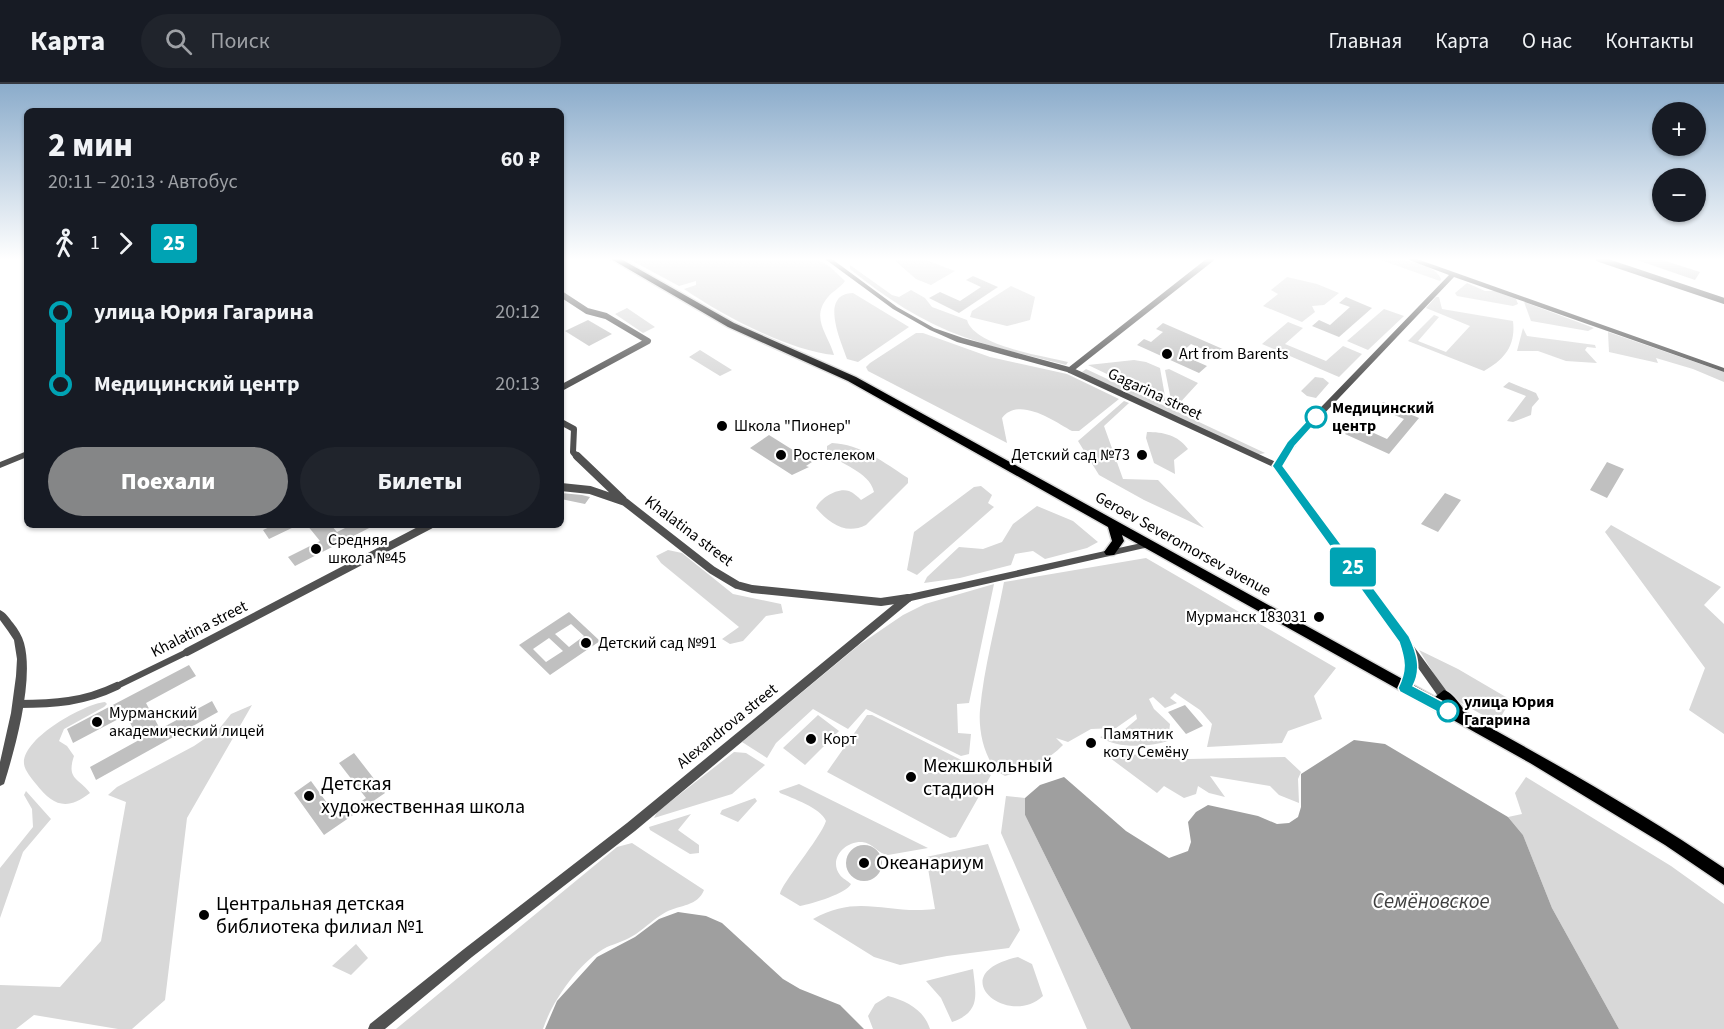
<!DOCTYPE html>
<html lang="ru">
<head>
<meta charset="utf-8">
<style>
  :root { --surface:#171b24; --page:#20242c; --text:#f1f3f6; --muted:#9ea1a6; --line:#363941; --accent:#858687 }
  body { margin:0; font-family:"Source Sans 3",sans-serif; background:var(--page); color:var(--text); height:100vh; display:flex; flex-direction:column; font-size:22px; white-space:nowrap }
  * { box-sizing:border-box; margin:0 }
  p { font-size:20px; color:var(--muted) }
  .icon { flex:none; width:33px; height:33px; fill:none; stroke:currentColor; stroke-width:2; stroke-linecap:round; stroke-linejoin:round }
  .map { position:relative; flex:1; overflow:hidden }
  .sheet { position:absolute; left:24px; top:24px; width:540px; height:420px; display:flex; flex-direction:column; background:var(--surface); border-radius:9px; box-shadow:0 2px 4px #0004 }
  .sheet>* { flex:none }
  .badge { padding:0 12px; border-radius:4px; font-size:21px; line-height:39px }
  .buttons { position:absolute; left:1652px; top:18px; display:grid; gap:12px }
  .buttons a { display:grid; place-items:center; width:54px; height:54px; border-radius:50%; background:var(--surface); box-shadow:0 2px 4px #0004; font-size:30px }
  .map>.badge { position:absolute; translate:-50% -50%; box-shadow:0 0 0 3px #fff }
  .legs { display:flex; align-items:center; gap:9px; height:66px; padding:0 24px; font-size:20px }
  .legs p { margin-inline-start:auto }
  .head { display:flex; align-items:center; justify-content:space-between; height:102px; padding:0 24px }
  h1 { font-size:33px; font-weight:800; line-height:45px }
  .primary-button { display:flex; gap:12px; margin-top:auto; padding:12px 24px }
  .primary-button a { flex:1; height:69px; border-radius:36px; background:var(--accent); color:#fff; font-size:24px; font-weight:800; line-height:69px; text-align:center }
  .primary-button a+a { background:var(--page); color:var(--text) }
  ul { padding:0 24px; list-style:none }
  li { display:flex; align-items:center; gap:21px; height:72px; font-size:22px }
  li i { display:grid; place-items:center; width:9px; height:100%; margin:0 8px; background:currentColor }
  li i::after { content:''; width:15px; height:15px; margin:-8px; border:4px solid; border-radius:50%; background:var(--surface) }
  li p { margin-inline-start:auto }
  li:first-child i { background:linear-gradient(#0000 50%,currentColor 0) }
  li:last-child i { background:linear-gradient(currentColor 50%,#0000 0) }
  header { display:flex; align-items:center; gap:36px; box-sizing:border-box; height:84px; padding:0 30px; background:var(--surface); border-bottom:2px solid var(--line) }
  header strong { font-size:28px }
  nav { display:flex; gap:33px; margin-inline-start:auto; font-size:21px }
  .search { width:420px; height:54px; background:var(--page); display:flex; align-items:center; gap:15px; box-sizing:border-box; padding:0 21px; border-radius:33px; color:var(--muted); font-size:22px }
  .map>svg:first-child { display:block }
</style>
</head>
<body>
<header>
<strong>Карта</strong>
<div class="search"><svg class="icon" aria-label="search" viewBox="0 0 24 24"><circle cx="10" cy="10" r="6"/><path d="M15 15l6 6"/></svg>Поиск</div>
<nav><a>Главная</a><a>Карта</a><a>О нас</a><a>Контакты</a></nav>
</header>
<div class="map">
<svg width="1724" height="945" viewBox="0 0 1724 945">
  <rect width="100%" height="100%" fill="#fff"/>
  <path fill="#d8d8d8" d="M629,175H816L829,182L845,197C841,203 833,207 828,213C810,234 828,250 834,271C789,267 722,231 684,205L696,201V197L679,202Z
    M893,175H923L955,187L931,201L916,195Z
    M1378,175C1395,175 1434,177 1441,195L1440,197Z
    M850,181L892,211L899,213L911,206L925,214L932,223L967,236C974,262 1044,272 1068,278L1066,281C1032,272 997,265 964,253C922,238 884,213 850,185Z
    M1287,193L1317,200L1339,209L1324,221L1312,222L1315,228L1302,238L1263,222L1278,210L1271,206Z
    M1467,199L1485,207H1495L1516,215L1518,220L1513,222L1457,212L1455,209Z
    M1011,202L1035,213L1030,236L1007,242L970,233L972,227Z
    M853,209L909,243L858,278L847,275C842,259 818,210 853,209Z
    M1436,213H1439L1442,225L1513,237C1516,262 1504,276 1484,287L1408,257L1434,231L1439,233L1418,257L1446,268L1470,242L1426,224Z
    M1524,218L1594,244L1588,247L1531,237Z
    M627,224L655,243L643,249L615,230Z
    M1384,225L1404,232L1368,266L1347,257Z
    M1288,238L1303,244L1285,260L1326,277L1343,262L1362,270L1339,293L1262,260Z
    M1523,244L1527,252L1595,261L1596,264L1587,263L1585,266L1597,279L1566,277L1538,267H1517Z
    M1608,248L1724,288V298L1693,285L1656,274L1658,279L1609,268Z
    M916,249H923L990,273L1067,290L1119,315L1079,347H1072C1054,337 1019,312 1002,334L1007,359L868,287L866,283L870,279Z
    M700,266L732,286L720,292L689,273Z
    M1134,276L1146,278L1160,284L1166,318L1088,281Z
    M1086,285L1265,369L1256,371L1082,288Z
    M1169,285L1198,299L1176,323L1172,321L1165,286Z
    M1315,293L1323,294L1329,299L1316,314L1307,312L1301,307Z
    M1509,298L1536,309L1539,315L1532,323L1531,331L1513,338L1507,337L1526,312L1503,303Z
    M1124,317L1129,319L1104,342L1123,395L1158,396L1204,444L1144,416L1099,391L1078,357Z
    M1147,348C1163,348 1178,351 1188,365L1174,376L1175,390L1154,379L1146,354Z
    M832,359C860,360 885,379 908,394V399L866,441C846,451 830,440 816,424C820,414 838,403 849,407C854,409 858,413 861,416L874,408C869,386 839,382 827,366V362Z
    M981,402L992,411L988,419L994,423L917,491L907,486L914,448L974,403Z
    M1037,422L1073,437L1098,458L1087,464L1045,475L1033,467L1015,470L1011,481L960,494L924,499L927,493L959,463L983,465L1002,458L1013,440Z
    M1611,441L1721,503L1704,521L1724,540V650L1689,626L1705,584L1605,448Z
    M668,466L682,469L733,510L781,520L783,529L766,532L743,557L730,560L722,555L739,543L661,479L656,472Z
    M1146,474L1336,584L1314,612L1322,635L1288,647L1282,659L1207,663L1212,640L1200,626L1175,609L1170,614L1177,619L1165,624L1153,613L1149,615L1154,625L1170,640L1168,657C1149,663 1117,665 1100,653L1124,646L1137,635L1136,630L1116,644L1091,645L1068,658L1056,654L1063,661C1049,676 1026,686 1005,692C985,682 978,647 980,626C984,583 996,540 1004,498Z
    M994,500L969,619L957,620L958,649L971,650L969,670L961,672L866,625L848,645L813,625L776,659L767,674L742,658L859,561L903,531L925,520Z
    M1419,566L1458,585L1511,616L1497,639L1447,611Z
    M105,618L107,620L104,623L64,645L59,657L67,662L74,672C66,696 79,694 90,709C67,727 53,722 36,700C32,695 25,687 24,680C22,654 84,620 105,618Z
    M252,621L187,734L165,916L132,945H118L34,931L16,945H0V901L60,903L101,857L126,718L108,711L117,703L194,662L219,645L231,630Z
    M818,631L839,647L805,681L783,664Z
    M867,631H872L991,691L956,753L950,754L827,688Z
    M734,668L746,669L765,681L732,710L654,734L657,728Z
    M1102,668L1189,675L1285,673L1301,688L1298,695L1299,719L1279,711L1270,702L1210,692L1225,713L1209,709L1198,702L1196,710L1184,714L1164,702L1157,709Z
    M1526,693L1671,782L1724,820V945H1619L1552,824L1523,751L1508,733L1522,730L1515,709Z
    M799,700L928,764L888,771C878,770 873,759 862,758C845,757 828,775 840,791C842,794 848,797 851,800C847,809 812,820 800,822L780,810C781,800 820,755 826,737C821,724 792,714 780,709L779,707Z
    M26,707L51,735L23,768L0,834V784L33,743L32,725L24,711Z
    M1006,712L1025,714V731L1131,945H1087L1001,749Z
    M755,714L757,717L738,738L720,730L722,726Z
    M691,730L678,746L699,761V769L690,770L650,746L649,743Z
    M632,759L704,806C698,822 680,821 666,828C655,834 646,843 636,850C627,856 617,859 607,863C580,877 552,917 543,945H396L617,763Z
    M988,760L1020,846L1009,864L947,872L900,881L874,873L813,835C859,809 887,831 935,825L926,773Z
    M356,860L368,874L351,891L332,882Z
    M1018,873L1032,880L1043,912C1008,945 941,890 1018,873Z
    M973,885C976,911 981,928 952,938L941,914L926,897Z
    M888,912C907,917 924,926 930,945H873L868,932L875,920Z"/>
  <path fill="#9f9f9f" d="M1354,656L1385,660L1508,733L1523,751L1552,824L1619,945H1131L1025,731V714L1040,701L1064,693L1126,747L1169,774L1188,767L1191,758L1188,738L1196,728L1208,721L1258,732L1277,740L1289,739L1298,733L1301,723V690Z
    M678,828L706,832L722,839L783,895L800,905L840,921L864,945H545L557,917L597,873L635,853L659,835Z"/>
  <path fill="#c0c0c0" fill-rule="evenodd" d="M1634,175H1659L1700,188L1695,196Z
    M973,192L998,203L959,229L929,214L940,208L960,217L981,203L966,196Z
    M1346,213L1372,224L1339,253L1312,242L1319,236L1330,241L1350,223L1339,219Z
    M588,236L612,250L589,262L565,247Z
    M1163,239L1225,266L1218,272L1191,260L1180,270L1207,282L1199,289L1137,261L1144,255L1151,258L1163,248L1156,245Z
    M1383,318L1419,334L1389,370L1345,350L1354,340L1387,355L1404,335L1378,324Z
    M769,351L812,378L806,382L809,383L792,391L750,364Z
    M1607,378L1624,385L1607,414L1590,406Z
    M561,409L582,411L590,413L585,420L561,415Z
    M1445,409L1461,416L1438,448L1421,440Z
    M274,441H298L269,455L263,446Z
    M307,441H331L337,448L351,441H375L295,482L288,473L320,457Z
    M569,528L600,557L550,591L519,561ZM571,540L584,552L569,563L555,550ZM549,554L563,567L546,578L533,565Z
    M189,581L196,592L146,619L160,645L212,617L218,628L96,696L90,683L139,656L126,631L73,659L67,645Z
    M1185,621L1203,642L1186,650L1168,628Z
    M354,669L385,709L324,751L294,709L311,697L338,734L366,714L339,679Z
    M846 779a18 18 0 1 1 36 0a18 18 0 1 1-36 0Z"/>
  <g fill="none" stroke-linecap="round" stroke-linejoin="round">
    <defs>
      <path id="primary" d="M611,175H621L734,239L856,293L1435,613L1444,606C1457,611 1462,627 1473,634C1558,681 1643,729 1724,784V801L1665,761L1530,679L1122,451L1124,457L1114,471H1106L1104,468L1112,457L1108,443L848,297L728,243Z"/>
    </defs>
    <use href="#primary" stroke="#dbdbdb" stroke-width="3"/>
    <path stroke="#515151" stroke-width="6" d="M117,602L187,568"/>
    <path stroke="#515151" stroke-width="6" d="M1599,175L1724,217
      M561,210L587,227L606,232L648,257L561,304
      M1070,286L1211,175
      M561,338L574,345L573,368L578,374"/>
    <path stroke="#515151" stroke-width="8" d="M577,372L623,416
      M561,403L590,406L625,418L712,486L737,501L752,505L881,518L908,514
      M187,568L430,441
      M18,620C54,620 84,618 117,602"/>
    <path fill="#515151" fill-rule="evenodd" d="M825,175H832L897,223L934,244L963,254L1073,284L1276,378L1295,350L1449,191L1409,176L1408,175H1417L1724,284V288L1454,193L1301,354L1282,382L1448,609L1449,612L1448,615L1444,616L1440,615L1416,581L1415,591L1409,607L1405,608L1401,607L1400,604C1409,586 1403,582 1406,566L1275,384L1067,288L957,258L930,246L893,225Z
      M27,367V373L0,384V378Z
      M1146,458L1149,459L1150,461L1149,463L911,517L635,747L472,873L385,945H368L370,940L464,865L627,739L905,511Z
      M0,526C6,529 9,534 13,539C18,545 22,552 24,559C34,595 16,661 5,697L4,700L0,702V678L11,629L16,592L17,575L14,556L8,547L0,536Z"/>
    <use href="#primary" fill="#000" fill-rule="evenodd"/>
  </g>
  <linearGradient id="sky" x2="0" y2="1"><stop stop-color="#8baccb"/><stop offset="0.57" stop-color="#fff"/><stop offset="1" stop-color="#fff" stop-opacity="0"/></linearGradient>
  <rect width="1724" height="307" fill="url(#sky)"/>
  <path fill="#00a3b4" stroke="#fff" stroke-width="1.5" d="M1313,330H1316L1321,333L1295,362L1283,382L1409,552C1417,569 1422,585 1413,602L1453,623L1455,627L1453,631H1443L1400,608L1398,604C1407,586 1405,576 1399,558L1272,382L1287,358Z"/>
  <g fill="#000" stroke="#fff" stroke-width="2">
    <circle cx="1167" cy="270" r="6"/>
    <circle cx="722" cy="342" r="6"/>
    <circle cx="781" cy="371" r="6"/>
    <circle cx="1142" cy="371" r="6"/>
    <circle cx="316" cy="465" r="6"/>
    <circle cx="1319" cy="533" r="6"/>
    <circle cx="586" cy="559" r="6"/>
    <circle cx="97" cy="638" r="6"/>
    <circle cx="811" cy="655" r="6"/>
    <circle cx="1091" cy="659" r="6"/>
    <circle cx="911" cy="693" r="6"/>
    <circle cx="309" cy="712" r="6"/>
    <circle cx="864" cy="779" r="6"/>
    <circle cx="204" cy="831" r="6"/>
  </g>
  <g fill="#fff" stroke="#00a3b4" stroke-width="3">
    <circle cx="1316" cy="333" r="10"/>
    <circle cx="1448" cy="627" r="10"/>
  </g>
  <g text-anchor="middle" dominant-baseline="central" stroke-width="4.5" stroke-linejoin="round" paint-order="stroke">
    <g font-size="16" fill="#000" stroke="#fff" text-anchor="start">
      <text x="1179" y="270">Art from Barents</text>
      <text x="734" y="342">Школа "Пионер"</text>
      <text x="793" y="371">Ростелеком</text>
      <text x="1130" y="371" text-anchor="end">Детский сад №73</text>
      <text x="328" y="456">Средняя<tspan x="328" dy="18">школа №45</tspan></text>
      <text x="1307" y="533" text-anchor="end">Мурманск 183031</text>
      <text x="598" y="559">Детский сад №91</text>
      <text x="109" y="629">Мурманский<tspan x="109" dy="18">академический лицей</tspan></text>
      <text x="1103" y="650">Памятник<tspan x="1103" dy="18">коту Семёну</tspan></text>
      <text x="823" y="655">Корт</text>
    </g>
    <g font-size="16" fill="#000" stroke="#fff">
      <text transform="translate(1155 310) rotate(25)">Gagarina street</text>
      <text transform="translate(689 447) rotate(37)">Khalatina street</text>
      <text transform="translate(1183 460) rotate(29)">Geroev Severomorsev avenue</text>
      <text transform="translate(199 545) rotate(-27)">Khalatina street</text>
      <text transform="translate(727 642) rotate(-39)">Alexandrova street</text>
    </g>
    <g font-size="16" font-weight="bold" fill="#000" stroke="#fff" text-anchor="start">
      <text x="1332" y="324">Медицинский<tspan x="1332" dy="18">центр</tspan></text>
      <text x="1464" y="618">улица Юрия<tspan x="1464" dy="18">Гагарина</tspan></text>
    </g>
    <g font-size="20" fill="#000" stroke="#fff" text-anchor="start">
      <text x="923" y="682">Межшкольный<tspan x="923" dy="23">стадион</tspan></text>
      <text x="321" y="700">Детская<tspan x="321" dy="23">художественная школа</tspan></text>
      <text x="876" y="779">Океанариум</text>
      <text x="216" y="820">Центральная детская<tspan x="216" dy="23">библиотека филиал №1</tspan></text>
    </g>
    <g font-size="21" font-style="italic" fill="#404040" stroke="#fff">
      <text x="1431" y="817">Семёновское</text>
    </g>
  </g>
</svg>
<div class="buttons">
<a>+</a>
<a>−</a>
</div>
<b class="badge" style="left:1353px;top:483px;background:#00a3b4;color:#fff">25</b>
<section class="sheet">
<div class="head"><div><h1>2 мин</h1><p>20:11 – 20:13 · Автобус</p></div><b>60 ₽</b></div>
<div class="legs"><svg class="icon" aria-label="walk" viewBox="0 0 24 24"><circle cx="13" cy="4" r="2"/><path d="M13 8l-2 6 4 7M11 14l-3 7M7 12l3-4h3l4 4"/></svg>1<svg class="icon" aria-label="forward" viewBox="0 0 24 24"><path d="M9 5l7 7-7 7"/></svg><b class="badge" style="background:#00a3b4;color:#fff">25</b></div>
<ul>
<li><i style="color:#00a3b4"></i><b>улица Юрия Гагарина</b><p>20:12</p></li>
<li><i style="color:#00a3b4"></i><b>Медицинский центр</b><p>20:13</p></li>
</ul>
<div class="primary-button"><a>Поехали</a><a>Билеты</a></div>
</section>
</div>
</body>
</html>
